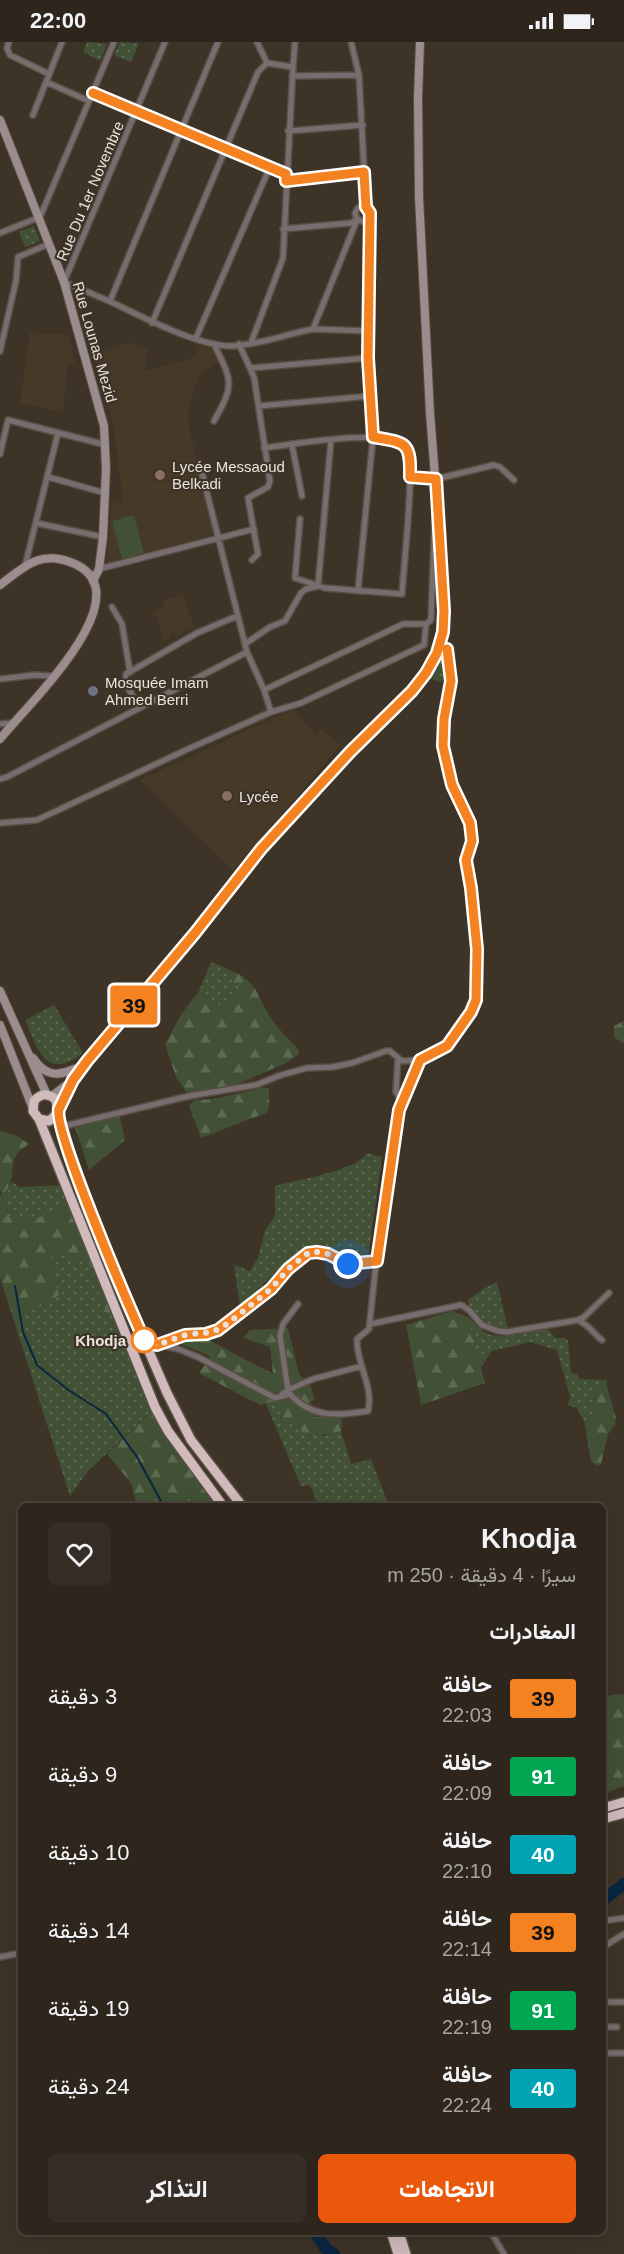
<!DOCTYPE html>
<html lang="ar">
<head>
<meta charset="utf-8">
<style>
  :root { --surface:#2e261d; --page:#362e26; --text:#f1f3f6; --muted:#a7a5a4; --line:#49433b; --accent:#ea580c }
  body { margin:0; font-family:Arial,Vazirmatn,sans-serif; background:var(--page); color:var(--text); direction:rtl; height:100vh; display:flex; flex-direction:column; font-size:22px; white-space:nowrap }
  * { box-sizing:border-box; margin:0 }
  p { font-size:20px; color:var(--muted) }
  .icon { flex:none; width:33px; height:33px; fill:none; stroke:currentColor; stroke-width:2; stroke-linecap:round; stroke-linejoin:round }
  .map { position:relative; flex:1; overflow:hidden; direction:ltr }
  .panel { position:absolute; left:18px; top:1461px; width:588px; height:732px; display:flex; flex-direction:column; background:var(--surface); border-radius:9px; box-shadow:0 6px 24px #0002,0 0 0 2px var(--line); direction:rtl }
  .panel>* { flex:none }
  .badge { padding:0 12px; border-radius:4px; font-size:21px; line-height:39px }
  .you { position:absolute; width:30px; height:30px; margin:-15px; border:4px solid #fff; border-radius:50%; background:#1a73e8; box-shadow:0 0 0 9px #1a73e833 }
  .map>.badge { position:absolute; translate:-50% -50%; box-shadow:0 0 0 3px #fff }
  h2 { padding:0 30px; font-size:22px; line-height:54px }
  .round { display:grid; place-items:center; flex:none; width:63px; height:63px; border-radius:9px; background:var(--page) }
  .summary { display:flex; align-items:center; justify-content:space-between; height:102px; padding:0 30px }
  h1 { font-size:28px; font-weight:700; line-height:45px }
  .cta { display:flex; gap:12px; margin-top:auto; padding:12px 30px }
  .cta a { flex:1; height:69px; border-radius:9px; background:var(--accent); color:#fff; font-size:24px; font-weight:700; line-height:69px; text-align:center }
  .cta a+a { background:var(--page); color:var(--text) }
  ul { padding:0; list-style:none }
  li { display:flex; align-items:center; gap:18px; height:78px; padding:0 30px }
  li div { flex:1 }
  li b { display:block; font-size:22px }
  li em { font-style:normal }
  li .badge { min-width:66px; font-weight:700; text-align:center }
  .status { display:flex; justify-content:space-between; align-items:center; height:42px; padding:0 30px; background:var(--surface); direction:ltr }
  .status svg { height:16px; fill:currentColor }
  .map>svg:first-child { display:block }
</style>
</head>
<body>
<div class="status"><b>22:00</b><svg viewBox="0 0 49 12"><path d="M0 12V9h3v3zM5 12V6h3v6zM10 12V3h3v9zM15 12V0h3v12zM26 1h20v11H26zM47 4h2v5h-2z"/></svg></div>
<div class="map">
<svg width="624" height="2212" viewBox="0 0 624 2212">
  <defs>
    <pattern id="grass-dots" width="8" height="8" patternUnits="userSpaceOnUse" patternTransform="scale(1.5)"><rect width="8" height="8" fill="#425135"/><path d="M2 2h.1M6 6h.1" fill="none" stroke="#5d6a52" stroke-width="1.8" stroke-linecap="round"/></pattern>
    <pattern id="forest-firs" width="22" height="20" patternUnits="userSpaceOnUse" patternTransform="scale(1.5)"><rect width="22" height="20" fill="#425135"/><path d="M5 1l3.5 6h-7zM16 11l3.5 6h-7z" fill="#5d6a52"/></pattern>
  </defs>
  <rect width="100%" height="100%" fill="#3d3327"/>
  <path fill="#473927" d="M30,290L69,293L75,323L68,322L63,371L20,360Z
    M130,300L142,306H147L146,323L142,324L144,329L188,318L194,313L197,303L213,306L219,321L199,332L188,369V381L214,492L107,524L111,462L123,459L113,379L94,313Z
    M183,552L194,585L178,594L177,592L174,593L173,589L170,591L171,596L164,599L154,569L165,565L163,559Z
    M294,667L315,693L321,687L341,703L233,829L140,738Z"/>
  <path fill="url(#grass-dots)" d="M87,0L107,2L100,19L83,10Z
    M120,0L139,1L131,20L114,13Z
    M34,184L40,199L25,205L19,190Z
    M443,606L446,624L443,640L427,636Z
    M211,920L232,929L230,934L241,948L239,955L219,964L199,949Z
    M54,963L83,1011C46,1040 38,1007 25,978Z
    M367,1111L382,1115L368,1215H347L327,1205H308L293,1213L240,1265L234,1223L250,1229L258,1216L265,1188L275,1174V1144C296,1138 356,1129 367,1111Z
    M12,1140L19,1145L66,1143L74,1161L32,1178L8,1174L3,1152Z
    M70,1208L88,1218L108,1274L118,1270L155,1365L87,1430L70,1454L13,1276L30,1270L49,1215Z
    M497,1240L508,1286C490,1286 472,1278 468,1258L483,1247Z
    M468,1275C475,1281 483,1291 492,1293C508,1298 531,1288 546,1285L555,1296H565L568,1299L571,1330L578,1333L579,1337L607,1338V1345H596L595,1371L584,1379L577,1366L568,1363L570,1354L557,1308L530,1300L492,1309L481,1325Z
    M278,1359L323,1394L341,1389L351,1422L371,1417L389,1464H319L310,1443L301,1444L266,1362Z"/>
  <path fill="url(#forest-firs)" d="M232,929C260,940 257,958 273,979C280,989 290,998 298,1007L299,1012L286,1021L238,1042L189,1054L176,1035L165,1002L182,971L199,949L219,964L239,955L241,948L229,934Z
    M624,979V1002L614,995V984Z
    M262,1046H269V1066L266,1071L201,1096L189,1064L195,1058C219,1058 240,1050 262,1046Z
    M119,1071L125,1098L89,1128L74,1082Z
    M0,1089L17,1094L29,1102C25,1105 20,1108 17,1112C8,1125 18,1136 3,1152L8,1174L32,1178L74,1161L118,1270L108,1275L88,1218L74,1222L69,1208L49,1216L59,1253L30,1270L13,1276L0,1235V1153L2,1152L0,1148Z
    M452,1269L468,1275L485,1341L421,1363L406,1283Z
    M288,1286L299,1332L310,1343L315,1357L310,1360L316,1375H342L341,1389C309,1398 303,1392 280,1373L278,1359L260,1363L199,1331L210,1314L176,1300L186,1296H205L273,1332L270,1305L243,1296L250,1288Z
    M596,1344L607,1345L616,1376L615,1383L608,1392L601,1422L597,1424L591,1419L584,1379L595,1371Z
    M151,1369L167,1394L219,1464H137L131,1441L107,1412Z
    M618,1652L624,1653V1744L603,1752V1655Z"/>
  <path fill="#425135" d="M134,473L144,511L122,517L112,479Z"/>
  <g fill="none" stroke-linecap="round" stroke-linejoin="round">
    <path stroke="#092641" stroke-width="2" d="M15,1244L23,1290L37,1323L67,1347L106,1372L137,1415L161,1459L165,1464"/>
    <path stroke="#092641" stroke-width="12" d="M603,1858L624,1842
      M315,2190L326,2207L334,2212"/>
    <defs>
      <path id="street" d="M9,0L7,6L10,13L49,32
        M165,0L64,240C80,247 96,253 111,260C141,274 199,305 232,304C259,303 286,292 313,287L357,178
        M257,0L267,21
        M351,0L359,33L366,165
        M293,25L295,0
        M292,34L359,33
        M46,40L89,59
        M93,51L286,132
        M33,73L62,0
        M288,89L363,83
        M286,139L364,130
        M283,187L351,181L357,177L364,180L370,174L368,167L363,164L358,166L355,171L357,177
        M0,191L40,175L114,0
        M110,259L218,0
        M152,281L258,30L267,21L293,25L283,216L251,301
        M313,287L368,289
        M196,296L269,127
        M214,302C232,339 235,342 214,379
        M239,302L254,335L270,439L268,445L248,456L258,512L252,518
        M0,309L16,239L18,215L49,202
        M251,326L368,316
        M259,364L370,354
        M292,403L302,454
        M264,406C290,403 391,384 407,406C416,419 403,530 402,552L325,546L295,536L300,477
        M0,412L8,378L106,403
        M202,431L247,610L264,648
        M48,435L105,451
        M410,435L436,437L494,423L500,425L514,438
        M36,481L103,495
        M25,524L58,391
        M99,527L254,487
        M318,544L331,398
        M358,549L373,395L368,316L369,177
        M112,565L122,582L130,630
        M245,602L270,585L285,579L301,551L306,547L318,544
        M0,637L35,633L53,634
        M139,666L125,640L126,632L197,591L237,574
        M271,670L301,661L424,603L426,582
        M0,682L12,681
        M0,737L7,735L247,610
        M0,781L37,778L188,707L271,670L264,648L403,582H426L431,578L435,472
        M398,1016L396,1050L403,1060
        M60,1085L189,1054L256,1043L281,1033L307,1026L333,1025L352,1021L386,1009H390L402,1019L420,1018
        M578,1278C589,1283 593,1291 602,1298
        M370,1282L461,1263L469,1268L482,1283L498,1289L507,1290L578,1278L584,1275L609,1251
        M145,1300L178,1307L198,1315L275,1356L290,1352C311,1376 338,1374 368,1369C374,1344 356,1322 357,1297L369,1287L375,1231L399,1068L420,1018L447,1004L471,970L475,958L477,907L471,846L466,818L472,799L470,781L452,743L443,704L444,677L451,629L447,607L442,597
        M158,1302L185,1293L212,1290L223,1285L271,1247L288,1227L307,1211L317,1210L328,1212L347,1222L377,1219
        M288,1348L313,1337L362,1324
        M282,1352L288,1348L280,1294L283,1282L298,1262
        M603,1879L624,1876
        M603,1905L624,1892
        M0,1915L21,1911
        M603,1960H624
        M603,1985H617
        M603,2011H624
        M491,2190L504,2212"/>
      <path id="secondary" d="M0,78L64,240L104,384L106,427L103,495L99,527L93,539
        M0,543C23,526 39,508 70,520C150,549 25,665 0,697
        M0,949L47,1053
        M0,983L32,1064
        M33,1016C48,1038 61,1033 82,1024
        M52,1054L69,1041
        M59,1067L73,1038L88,1019L195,891L261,807L350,710L412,649L426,631L437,611L443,590L444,549L430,371L419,155L418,55L420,0"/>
      <path id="highway" d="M57,1072L49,1079L39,1077L33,1069L34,1059C41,1051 48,1051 56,1058L60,1085L77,1132L118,1238L167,1351L191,1398L242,1464
        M39,1077L155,1365L168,1389L223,1464
        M603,1766L624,1760
        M603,1777L624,1771
        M391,2190L398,2212
        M399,2190L406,2212"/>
    </defs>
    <use href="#street" stroke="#594f44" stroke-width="8"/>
    <use href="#secondary" stroke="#594f44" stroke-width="10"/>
    <use href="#highway" stroke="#594f44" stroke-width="12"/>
    <use href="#street" stroke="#776d6e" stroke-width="5"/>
    <use href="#secondary" stroke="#9b8d8e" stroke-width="8"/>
    <use href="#highway" stroke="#d0babc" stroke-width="9"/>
  </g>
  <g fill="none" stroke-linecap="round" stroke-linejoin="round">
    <defs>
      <path id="line" d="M93,51L286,132V139L364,130L366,165L370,171L368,316L373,395C406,401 411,399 410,435L436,437L444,569L443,590L437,611L426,631L412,649L350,710L261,807L195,891L87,1019L73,1038L59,1067C52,1086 132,1271 145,1300L157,1303L185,1293L206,1292L218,1288L271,1247L288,1227L308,1211L317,1210L328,1212L348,1222L377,1219L399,1068L420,1018L447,1004L471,970L476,958L477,907L471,846L466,818L472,799L470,781L452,743L443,704L444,677L451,639L447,607"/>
    </defs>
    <use href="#line" stroke="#fff" stroke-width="14"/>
    <use href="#line" stroke="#f58220" stroke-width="9"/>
    <path stroke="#eae4dc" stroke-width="6" stroke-dasharray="0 10.8" d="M144,1298L157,1303L185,1293L212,1290L223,1285L271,1247L288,1227L308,1211L317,1210L328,1212L348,1222"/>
  </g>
  <g fill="#8d6e63" stroke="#3d3327" stroke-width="2">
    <circle cx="160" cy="433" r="6"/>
    <circle cx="227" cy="754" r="6"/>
  </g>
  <circle fill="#6b7280" stroke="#3d3327" stroke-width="2" cx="93" cy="649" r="6"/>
  <circle fill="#fff" stroke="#f58220" stroke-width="3" cx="144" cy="1298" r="12"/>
  <g text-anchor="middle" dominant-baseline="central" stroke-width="4.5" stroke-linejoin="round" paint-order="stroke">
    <g font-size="15" fill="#eae4dc" stroke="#3d3327">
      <text transform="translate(90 149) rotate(-67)">Rue Du 1er Novembre</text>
      <text transform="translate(95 300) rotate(74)">Rue Lounas Mezid</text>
    </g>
    <g font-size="15" fill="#eae4dc" stroke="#3d3327" text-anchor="start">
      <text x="172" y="424">Lycée Messaoud<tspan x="172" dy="17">Belkadi</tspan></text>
      <text x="105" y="640">Mosquée Imam<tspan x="105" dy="17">Ahmed Berri</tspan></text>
      <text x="239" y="754">Lycée</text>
    </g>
    <g font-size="15" font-weight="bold" fill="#eae4dc" stroke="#3d3327" text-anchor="end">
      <text x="126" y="1298">Khodja</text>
    </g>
  </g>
</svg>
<div class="you" style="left:348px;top:1222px"></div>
<b class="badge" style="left:134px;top:963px;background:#f58220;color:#111">39</b>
<section class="panel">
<div class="summary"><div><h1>Khodja</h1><p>سيرًا · 4 دقيقة · 250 m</p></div><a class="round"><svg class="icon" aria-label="heart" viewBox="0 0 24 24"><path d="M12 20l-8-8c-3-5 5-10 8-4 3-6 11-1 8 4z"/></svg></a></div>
<h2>المغادرات</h2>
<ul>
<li><span class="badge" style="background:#f58220;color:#111">39</span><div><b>حافلة</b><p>22:03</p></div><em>3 دقيقة</em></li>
<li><span class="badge" style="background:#00a651;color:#fff">91</span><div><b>حافلة</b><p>22:09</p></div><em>9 دقيقة</em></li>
<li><span class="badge" style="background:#00a3b4;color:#fff">40</span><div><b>حافلة</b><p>22:10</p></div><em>10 دقيقة</em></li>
<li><span class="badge" style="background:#f58220;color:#111">39</span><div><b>حافلة</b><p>22:14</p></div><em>14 دقيقة</em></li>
<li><span class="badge" style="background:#00a651;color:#fff">91</span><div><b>حافلة</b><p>22:19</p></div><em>19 دقيقة</em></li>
<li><span class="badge" style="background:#00a3b4;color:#fff">40</span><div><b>حافلة</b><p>22:24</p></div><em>24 دقيقة</em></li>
</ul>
<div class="cta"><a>الاتجاهات</a><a>التذاكر</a></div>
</section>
</div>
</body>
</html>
